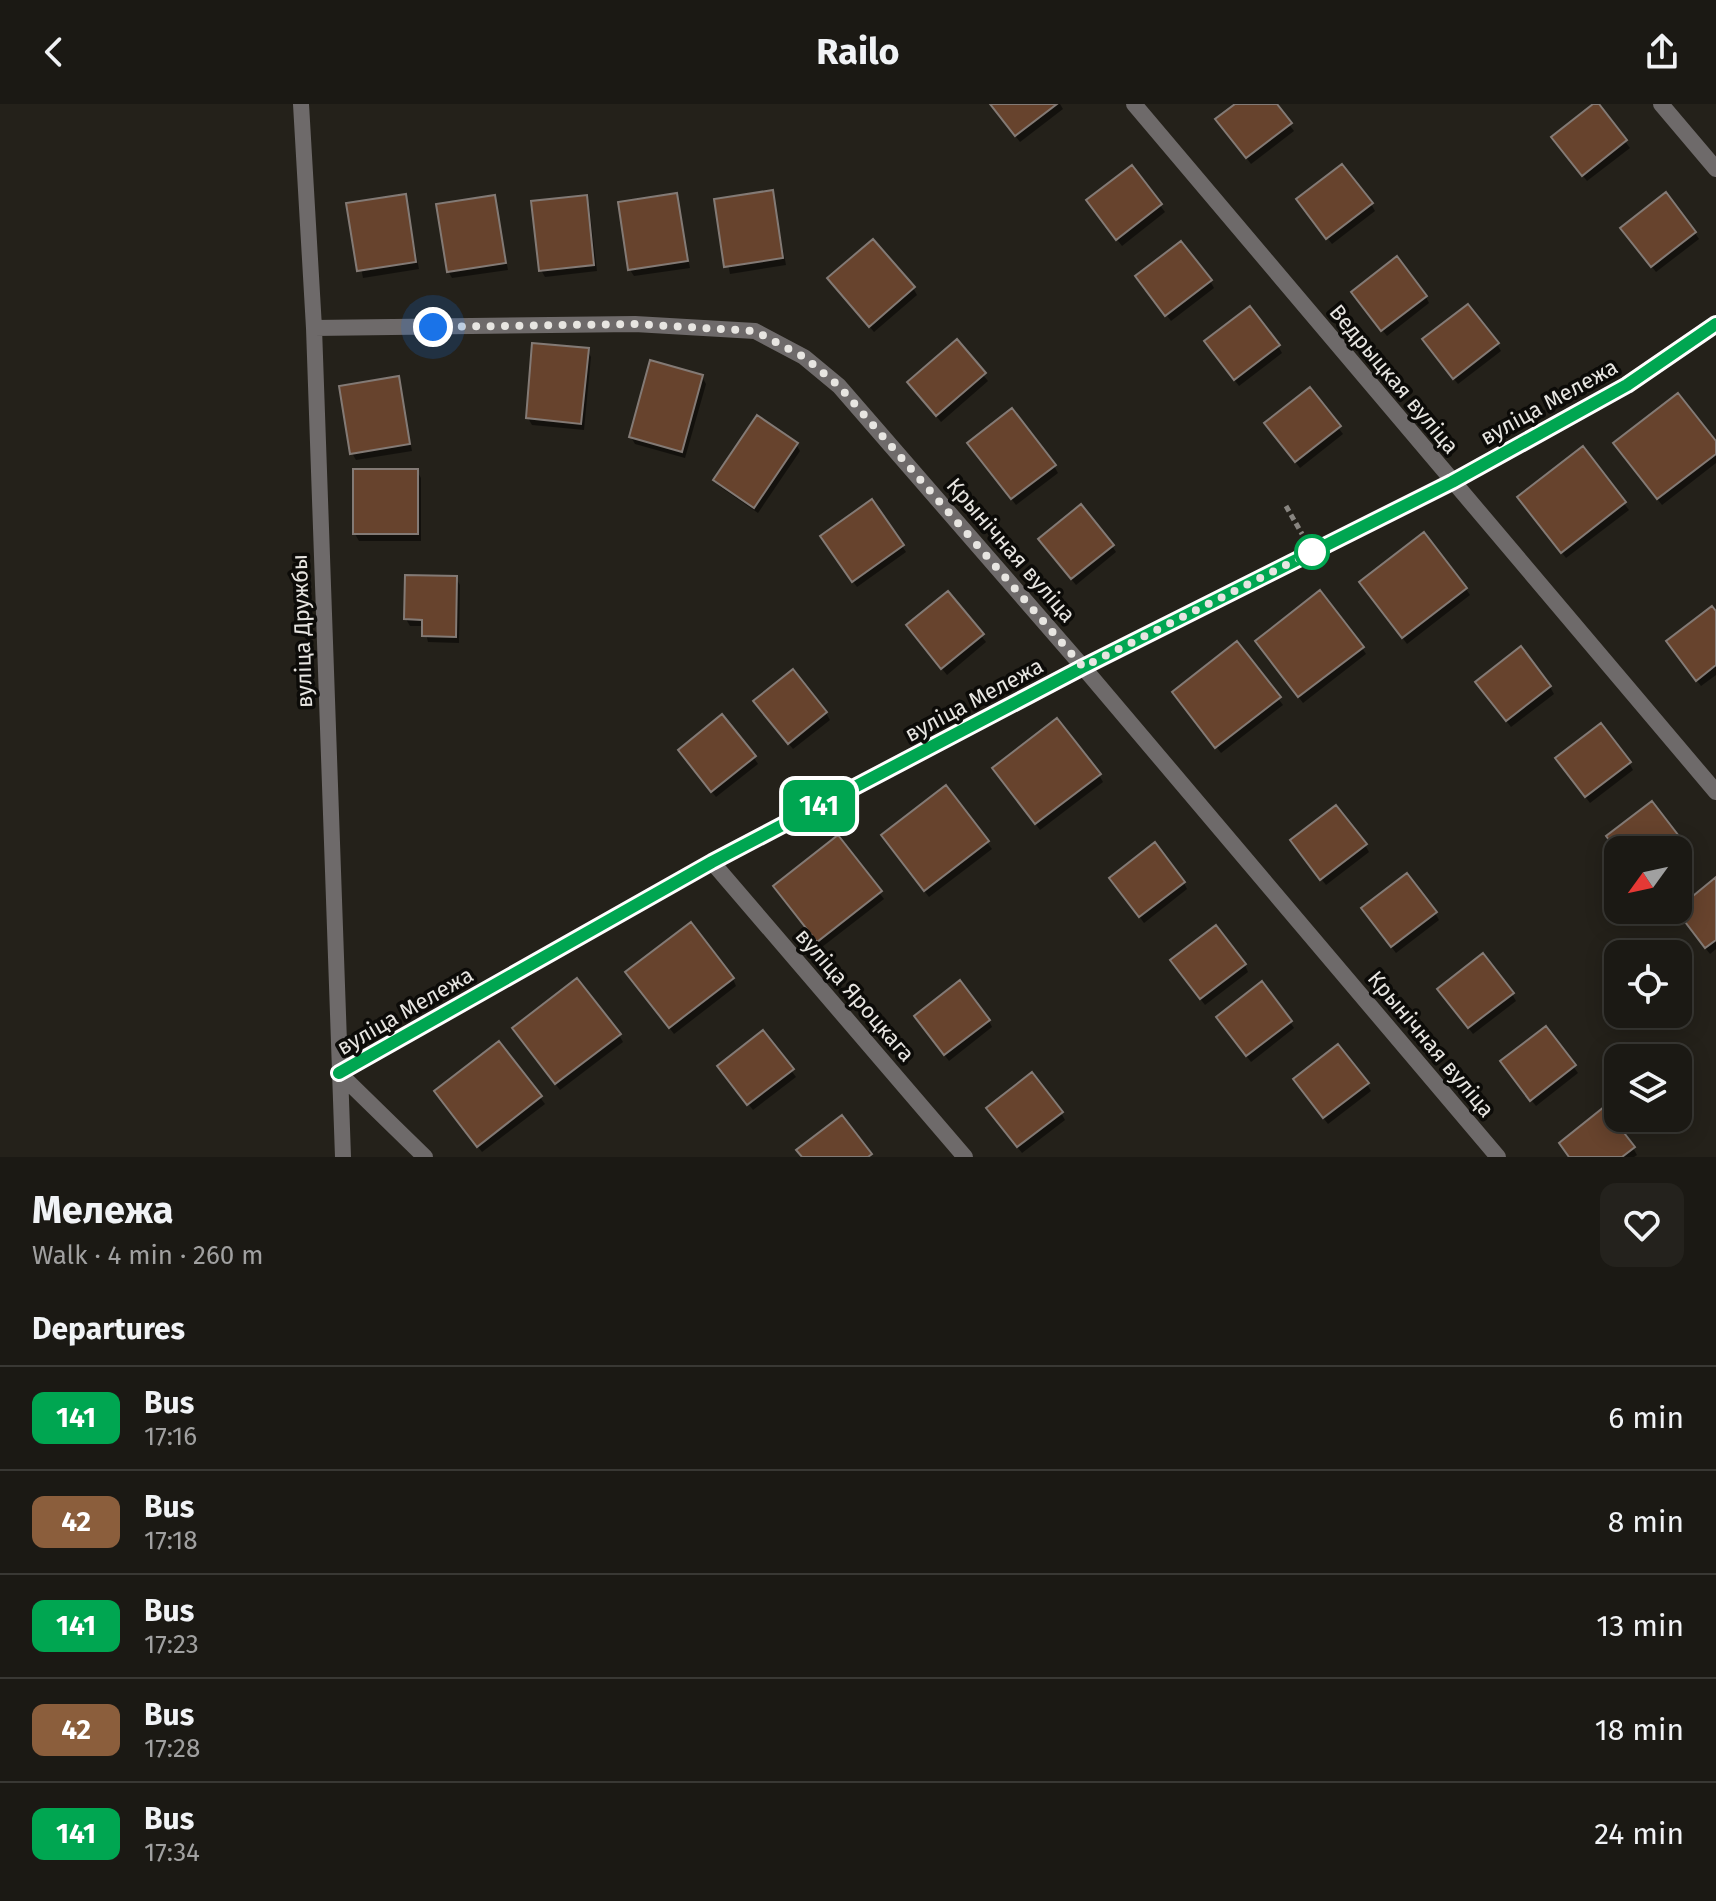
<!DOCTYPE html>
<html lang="en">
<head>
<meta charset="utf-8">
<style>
  :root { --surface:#1b1914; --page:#24221d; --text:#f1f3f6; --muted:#a0a0a0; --line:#393834 }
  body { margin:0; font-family:"Fira Sans",sans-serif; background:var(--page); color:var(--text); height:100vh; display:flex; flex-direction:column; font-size:30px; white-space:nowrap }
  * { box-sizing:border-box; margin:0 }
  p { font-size:26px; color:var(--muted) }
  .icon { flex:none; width:44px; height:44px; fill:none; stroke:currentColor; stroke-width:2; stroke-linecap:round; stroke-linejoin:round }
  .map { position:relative; height:1053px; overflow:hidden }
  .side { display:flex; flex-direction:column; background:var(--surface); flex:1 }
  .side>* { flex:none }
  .badge { padding:0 16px; border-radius:12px; font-size:28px; line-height:52px }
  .needle { width:52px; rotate:237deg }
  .fabs { position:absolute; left:1604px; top:732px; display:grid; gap:16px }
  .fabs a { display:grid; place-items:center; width:88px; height:88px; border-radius:16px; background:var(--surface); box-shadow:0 4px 20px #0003,0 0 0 2px var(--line); font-size:40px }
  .you { position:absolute; width:40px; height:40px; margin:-20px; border:6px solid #fff; border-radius:50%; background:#1a73e8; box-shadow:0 0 0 12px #1a73e833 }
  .map>.badge { position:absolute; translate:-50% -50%; box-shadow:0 0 0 4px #fff }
  h2 { padding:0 32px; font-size:30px; line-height:72px }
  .round { display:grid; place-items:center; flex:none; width:84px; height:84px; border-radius:16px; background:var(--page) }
  .headline { display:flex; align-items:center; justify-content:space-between; height:136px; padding:0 32px }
  h1 { font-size:38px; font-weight:700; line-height:60px }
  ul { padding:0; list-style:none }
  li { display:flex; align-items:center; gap:24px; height:104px; padding:0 32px; border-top:2px solid var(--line) }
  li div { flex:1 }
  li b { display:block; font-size:30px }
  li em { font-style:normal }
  li .badge { min-width:88px; font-weight:700; text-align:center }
  header { display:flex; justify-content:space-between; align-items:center; height:104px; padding:0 32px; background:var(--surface); font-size:36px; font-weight:700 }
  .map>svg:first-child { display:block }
</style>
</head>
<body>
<header><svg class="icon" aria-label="back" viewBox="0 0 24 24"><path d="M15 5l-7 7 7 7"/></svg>Railo<svg class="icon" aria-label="share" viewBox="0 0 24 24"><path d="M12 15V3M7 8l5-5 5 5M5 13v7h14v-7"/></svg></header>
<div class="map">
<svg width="1716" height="1053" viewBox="0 0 1716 1053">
  <rect width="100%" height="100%" fill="#24211a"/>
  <path fill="#0007" d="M991,0H1060L1063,5L1020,38Z
    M1238,0H1274L1294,27L1251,60L1222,22Z
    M1597,0L1630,44L1587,77L1558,40Z
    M1132,64L1165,108L1122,142L1093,104Z
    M772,88L786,161L730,170L716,97Z
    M676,91L690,164L634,172L630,166Z
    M405,92L419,165L363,174L349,101Z
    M494,93L508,166L452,174L448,167Z
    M586,93L589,100L597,167L545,173L541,166Z
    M1371,100L1375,107L1332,140L1303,102Z
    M1695,129L1699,135L1656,168L1627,131Z
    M1210,177L1214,184L1171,217L1142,179Z
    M834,181L913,184L917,191L874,228Z
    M1426,193L1429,199L1387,232L1357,195Z
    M956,238L988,277L941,318L909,278Z
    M1497,240L1501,247L1458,280L1429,243Z
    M1278,242L1282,249L1239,282L1210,244Z
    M587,246L591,253L584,326L532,321L528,314Z
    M702,273L706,280L685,354L635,340L631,333Z
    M398,275L412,347L356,356L352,349Z
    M1310,286L1343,330L1300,364L1271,326Z
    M796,340L800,347L758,409L719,382L715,376Z
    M1716,341V359L1662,401L1620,346Z
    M1582,345L1629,406L1566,454L1524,400Z
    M974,346L1054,362L1058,369L1016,401Z
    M417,367L421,374V437H359L355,430Z
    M826,440L902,442L906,448L857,483Z
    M1044,442H1112L1116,448L1076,481Z
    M456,474L460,481L459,539L428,538L424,522H410L406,515Z
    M1366,485H1466L1470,491L1407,540Z
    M948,489L986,538L947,571L912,528Z
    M1716,510V571L1701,582L1672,544Z
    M1237,540L1283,601L1221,649L1179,595Z
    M1261,544H1362L1366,550L1303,599Z
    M1550,583L1554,590L1511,623L1482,585Z
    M760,605L826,609L830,616L793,645Z
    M684,653L754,654L758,660L716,693Z
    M1629,659L1633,666L1590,699L1561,661Z
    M999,671H1099L1103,678L1040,726Z
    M946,684L992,745L929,793L887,738Z
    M1651,700L1684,744L1678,749V746H1618Z
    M838,734L884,795L822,843L780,789Z
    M1365,741L1369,748L1326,781L1297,744Z
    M1716,775V845L1710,850L1681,812Z
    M1184,779L1187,785L1144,819L1116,781Z
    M1435,809L1439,816L1396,849L1367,811Z
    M1245,861L1248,868L1205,901L1176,863Z
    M733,875L736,882L674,930L632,876Z
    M1512,890L1516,897L1473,930L1444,892Z
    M989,917L992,923L949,957L920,919Z
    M1290,918L1294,924L1251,958L1222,920Z
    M1546,925L1578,969L1536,1002L1506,965Z
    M763,929L796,973L753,1006L724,969Z
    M518,931H619L623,938L560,986Z
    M499,939L545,1000L482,1048L440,994Z
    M1367,980L1371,987L1328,1020L1299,982Z
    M1061,1009L1065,1016L1022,1049L993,1011Z
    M1633,1044L1637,1051L1634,1053H1570Z"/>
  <path fill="#67432d" stroke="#837a75" stroke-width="2" d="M990,0H1057L1015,32Z
    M1235,0H1277L1292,19L1246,54L1215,15Z
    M1593,0H1599L1627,36L1582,72L1551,33Z
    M1342,60L1373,99L1326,135L1296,95Z
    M1132,61L1162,100L1116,136L1086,96Z
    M773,86L783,154L724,163L714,95Z
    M1666,88L1696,128L1651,163L1620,124Z
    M677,89L688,157L628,166L618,98Z
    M406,90L416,158L357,167L346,99Z
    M495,91L506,159L447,168L436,100Z
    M587,91L594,161L539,167L531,97Z
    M873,135L915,183L869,223L827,174Z
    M1181,137L1212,176L1165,212L1135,172Z
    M1397,152L1427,192L1381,227L1351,188Z
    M1468,200L1499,239L1453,275L1422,235Z
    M1250,202L1280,241L1234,276L1204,237Z
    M957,235L986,269L936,312L907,278Z
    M532,239L589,244L581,320L526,314Z
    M650,256L703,271L682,348L629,333Z
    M399,272L410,340L350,350L339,282Z
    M1310,283L1341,322L1295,358L1264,319Z
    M1678,289L1716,337V350L1657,395L1613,339Z
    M1012,304L1056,361L1011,395L967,339Z
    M757,311L798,339L754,404L713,376Z
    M1583,342L1626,398L1561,449L1517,393Z
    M353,365H418V430H353Z
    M872,395L904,441L852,478L820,432Z
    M1081,400L1114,441L1071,475L1038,435Z
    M1424,428L1467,484L1402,534L1359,478Z
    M405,471L457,472L456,533L422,532V516L404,515Z
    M1320,486L1364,543L1298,593L1255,537Z
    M948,487L984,530L941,565L906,521Z
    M1712,502L1716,507V561L1696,577L1666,537Z
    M1237,537L1281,593L1215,644L1172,588Z
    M1521,542L1551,582L1506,617L1475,578Z
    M793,565L827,608L788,640L753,597Z
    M722,610L756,652L711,688L678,646Z
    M1057,614L1101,670L1035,720L992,664Z
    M1601,619L1631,658L1585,693L1555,654Z
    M946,681L989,737L924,787L881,731Z
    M1652,697L1682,736L1669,746L1618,748L1606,732Z
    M1336,701L1367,740L1320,776L1290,736Z
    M838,731L882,787L817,838L773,782Z
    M1155,738L1185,778L1139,813L1109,774Z
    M1407,769L1437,808L1391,843L1361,804Z
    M1716,773V836L1705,844L1676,806Z
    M691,818L734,874L669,924L625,868Z
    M1216,821L1246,860L1200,895L1170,856Z
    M1483,849L1514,889L1468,924L1437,885Z
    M577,874L621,930L555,980L512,924Z
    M960,876L990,916L944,951L914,912Z
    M1262,877L1292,917L1246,952L1216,913Z
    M1546,922L1576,961L1530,997L1500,957Z
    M763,926L794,965L747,1001L717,962Z
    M499,937L542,992L477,1043L434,987Z
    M1338,940L1369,979L1323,1014L1293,975Z
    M1032,968L1063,1008L1017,1043L986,1004Z
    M1604,1003L1635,1043L1622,1053H1569L1559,1039Z
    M842,1011L872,1050L868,1053H802L796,1046Z"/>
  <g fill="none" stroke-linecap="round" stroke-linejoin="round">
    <path stroke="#888580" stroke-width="5" stroke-dasharray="6 4" stroke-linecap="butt" d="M1286,402L1302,430"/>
    <path stroke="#6e6a6a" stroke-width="16" d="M301,0L314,224L343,1053
      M1134,0L1716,688
      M1661,0L1716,65
      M314,224L635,220L755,227L804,253L839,282L1083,563L1498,1053
      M712,758L965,1053
      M425,1053L339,969L712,758L1083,563L1452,378L1627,281L1716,220"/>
  </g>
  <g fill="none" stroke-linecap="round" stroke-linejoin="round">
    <defs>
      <path id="line" d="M339,969L712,758L1083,563L1452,378L1627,281L1716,220"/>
    </defs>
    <use href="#line" stroke="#fff" stroke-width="18"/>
    <use href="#line" stroke="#00a651" stroke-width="12"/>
    <path stroke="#e7e5e1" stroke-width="8" stroke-dasharray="0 14.4" d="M433,223L635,220L755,227L804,253L839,282L1083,563L1312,448"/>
  </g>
  <circle fill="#fff" stroke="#00a651" stroke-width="4" cx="1312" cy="448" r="16"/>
  <g text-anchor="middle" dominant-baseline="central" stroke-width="7" stroke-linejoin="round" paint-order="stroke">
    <g font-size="22" fill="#e7e5e1" stroke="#0c0b08">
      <text transform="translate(1394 275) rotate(50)">Ведрыцкая вуліца</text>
      <text transform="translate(1549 298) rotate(-29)">вуліца Мележа</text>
      <text transform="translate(1011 446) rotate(49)">Крынічная вуліца</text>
      <text transform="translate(302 527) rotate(-92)">вуліца Дружбы</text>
      <text transform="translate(974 596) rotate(-28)">вуліца Мележа</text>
      <text transform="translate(855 891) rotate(49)">вуліца Яроцкага</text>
      <text transform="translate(405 907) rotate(-30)">вуліца Мележа</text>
      <text transform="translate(1431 940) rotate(50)">Крынічная вуліца</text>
    </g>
  </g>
</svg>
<div class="fabs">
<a><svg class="needle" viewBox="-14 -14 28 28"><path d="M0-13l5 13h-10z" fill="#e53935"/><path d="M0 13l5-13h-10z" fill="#a0a0a0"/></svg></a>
<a><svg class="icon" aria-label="locate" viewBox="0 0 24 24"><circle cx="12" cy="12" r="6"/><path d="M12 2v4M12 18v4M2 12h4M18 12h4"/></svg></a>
<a><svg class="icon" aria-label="layers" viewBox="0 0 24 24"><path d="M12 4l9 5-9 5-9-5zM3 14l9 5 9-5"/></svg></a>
</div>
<div class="you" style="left:433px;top:223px"></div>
<b class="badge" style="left:819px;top:702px;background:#00a651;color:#fff">141</b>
</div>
<section class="side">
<div class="headline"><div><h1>Мележа</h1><p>Walk · 4 min · 260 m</p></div><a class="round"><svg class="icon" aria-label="heart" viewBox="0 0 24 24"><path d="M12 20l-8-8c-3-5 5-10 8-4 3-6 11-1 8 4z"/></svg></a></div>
<h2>Departures</h2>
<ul>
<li><span class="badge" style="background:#00a651;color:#fff">141</span><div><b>Bus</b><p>17:16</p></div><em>6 min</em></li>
<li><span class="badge" style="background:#8b5e3c;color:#fff">42</span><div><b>Bus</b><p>17:18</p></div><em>8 min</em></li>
<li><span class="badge" style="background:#00a651;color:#fff">141</span><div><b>Bus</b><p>17:23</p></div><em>13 min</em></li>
<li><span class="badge" style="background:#8b5e3c;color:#fff">42</span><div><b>Bus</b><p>17:28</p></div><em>18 min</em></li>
<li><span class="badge" style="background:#00a651;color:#fff">141</span><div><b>Bus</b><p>17:34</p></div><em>24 min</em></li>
</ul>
</section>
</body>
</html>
